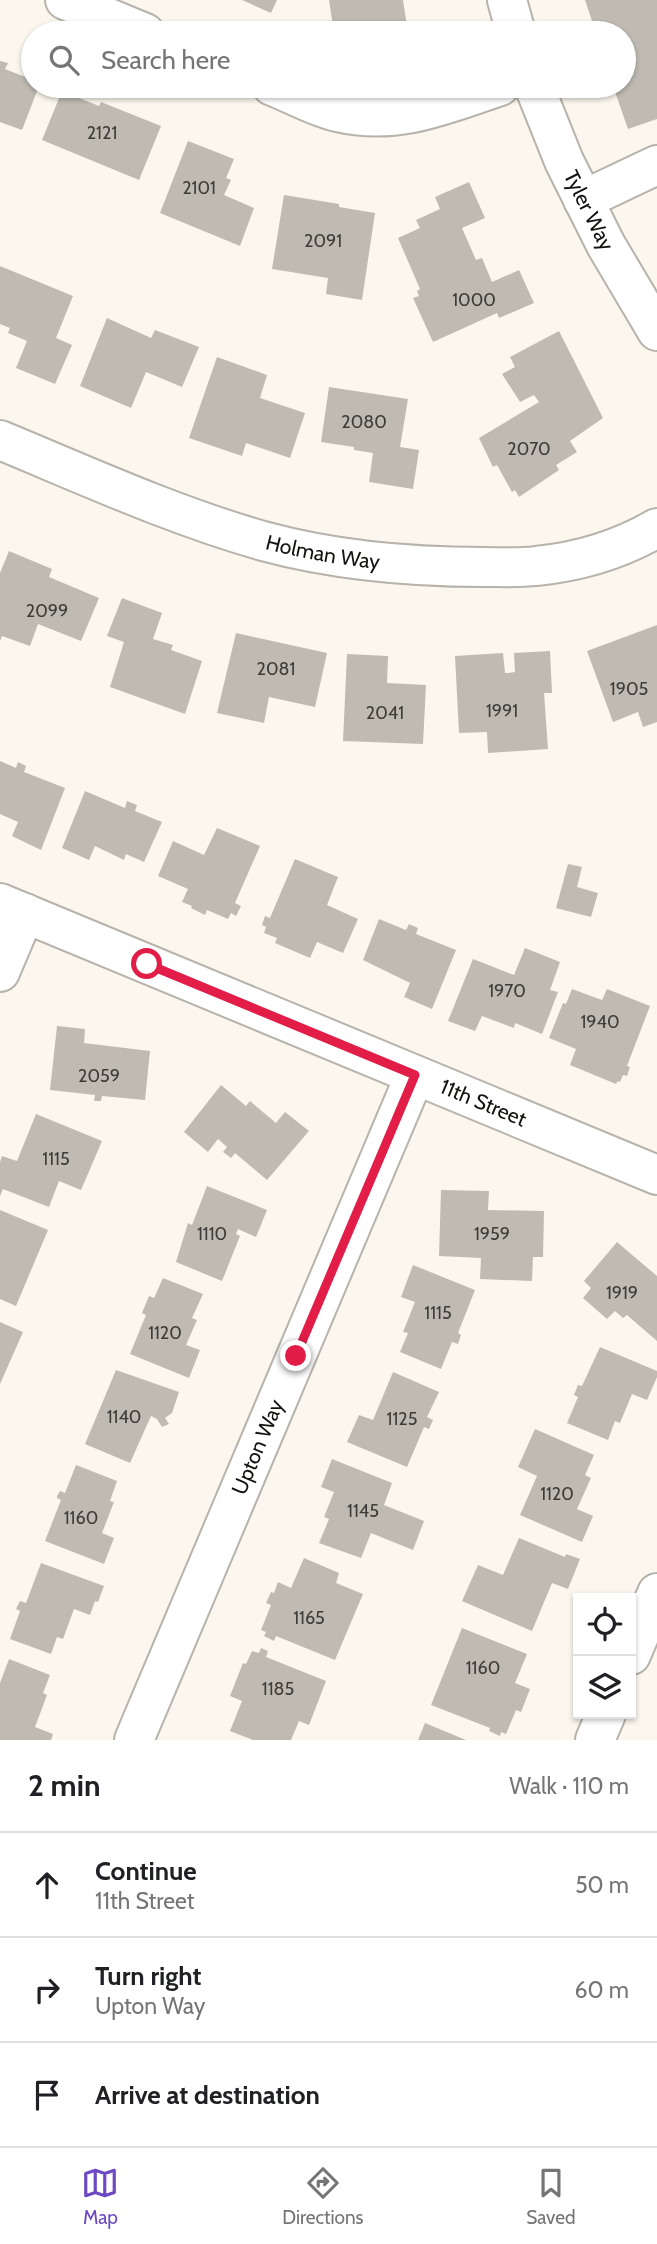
<!DOCTYPE html>
<meta charset="utf-8">
<style>
:root{--surface:#fff;--page:#f2f2f2;--text:#202124;--muted:#757577;--line:#e0e0e0;--accent:#6c49c2}
body{margin:0;font-family:Cabin,sans-serif;background:var(--page);color:var(--text)}
.controls{position:absolute;right:21px;bottom:21px;display:grid;overflow:hidden;border-radius:0px;box-shadow:0 2px 5px #0004}
.controls button{width:63px;height:63px;display:grid;place-items:center;padding:0;border:0;border-bottom:2px solid var(--line);background:var(--surface);color:var(--text);font:35px sans-serif}
.stop{position:absolute;width:21px;height:21px;margin:-16px;border:5px solid #e11d48;border-radius:50%;background:#fff}
.stop.end{background:#e11d48;border-color:#fff;box-shadow:0 2px 7px #0008}
.list{margin:0;padding:0;list-style:none}
h2{display:flex;justify-content:space-between;align-items:center;height:91px;margin:0;padding:0 28px;font-size:30px}
h2 small{font-size:23px;font-weight:400;color:var(--muted)}
.list li{display:grid;grid-template-columns:46px 1fr auto;gap:21px;align-items:center;box-sizing:border-box;height:105px;padding:0 28px;border-top:2px solid var(--line)}
.list b{display:block;font-size:26px;white-space:nowrap}
.list p{margin:0;font-size:23px;white-space:nowrap;color:var(--muted)}
.list em{font-size:23px;font-style:normal;color:var(--muted)}
.icon{flex:none;width:38px;height:38px;fill:none;stroke:currentColor;stroke-width:2;stroke-linecap:round;stroke-linejoin:round}
.map{position:relative;flex:none;width:657px;height:1740px;overflow:hidden}
.search{position:absolute;background:var(--surface);box-shadow:0 2px 5px #0004;left:21px;right:21px;top:21px;height:77px;display:flex;align-items:center;gap:18px;box-sizing:border-box;padding:0 24px;border-radius:38px;color:var(--muted);font-size:26px}
.sheet{height:406px;background:var(--surface)}
nav{display:flex;justify-content:space-around;align-items:center;box-sizing:border-box;height:98px;border-top:2px solid var(--line);background:var(--surface);font-size:19px;color:var(--muted)}
nav a{display:grid;justify-items:center;gap:4px}
nav .on{color:var(--accent)}
.map>svg:first-child{display:block}
</style>
<div class="map">
<svg width="657" height="1740" viewBox="0 0 657 1740">
<rect width="100%" height="100%" fill="#fcf7ee"/>
<path fill="#bfbbb2" d="M242,0H277L271,13Z
M329,0H403L408,33H334Z
M585,0H657V119L628,129L613,86H624V33H596Z
M0,61L8,63L5,69L33,80V86H39L22,130L0,122Z
M62,91L99,106L101,102L161,126L139,180L42,140Z
M188,141L234,159L226,178L231,180L224,195L254,208L240,246L160,213Z
M469,182L485,218L462,228L476,260L482,258L492,282L519,270L534,303L499,318L497,313L433,342L413,298L419,296L417,291L420,289L398,238L420,228L416,220L440,209L435,197Z
M284,195L339,204V207L375,213L362,300L326,294L328,278L272,269Z
M0,266L73,296L56,338L72,345L55,384L16,368L27,341L8,333L10,328L0,324Z
M107,318L151,338L155,330L199,347L182,387L146,372L131,408L80,386Z
M559,331L603,418L570,441L577,452L556,465L559,470L519,497L515,490L512,492L497,465L493,467L479,438L539,402L534,395L520,402L502,374L515,367L510,357Z
M217,357L267,375L260,398L305,413L290,458L246,443L242,456L189,438Z
M329,387L408,399L400,447L419,450L413,489L369,482L373,453L354,450V447L321,442Z
M9,551L52,569L49,577L99,598L81,641L38,624L30,646L2,636L0,641V573Z
M122,598L162,613L153,639L173,645L171,650L202,661L185,714L110,687L124,642L107,636Z
M657,625V722L643,727L638,712L613,722L587,651Z
M236,633L327,653L315,707L269,697L264,723L217,713Z
M550,651L552,693H544L548,749L488,753L487,732L459,733L455,656L503,653L505,673H507L515,672L514,653Z
M347,654L388,656L387,683L426,685L423,744L343,741Z
M0,761L16,768L18,762L26,766L24,772L65,788L41,850L12,836L18,822L0,814Z
M85,791L125,808L127,801L137,805L135,811L162,822L144,862L126,854L124,860L95,846L89,860L62,848Z
M217,828L260,846L235,903L241,906L236,916L231,913L228,919L207,910L205,915L191,908L192,906L182,902L188,889L158,876L173,841L204,855Z
M295,859L338,877L327,905L358,919L343,953L317,942L310,958L275,943L277,938L264,933L266,927L262,925L265,916L270,918Z
M568,864L582,867L577,887L598,893L591,917L556,908Z
M379,919L406,930L409,924L418,928L416,934L456,950L432,1009L404,997L410,983L363,960Z
M525,948L560,962L550,990L558,992L542,1034L515,1023L514,1028L482,1016L475,1031L448,1021L473,959L514,975Z
M572,989L602,1000L607,989L650,1006L627,1066L630,1067L627,1076L623,1075L620,1082L618,1081L616,1084L570,1065L576,1049L549,1038L563,1003L566,1004Z
M57,1026L85,1029L84,1043L150,1051L145,1100L102,1096L101,1101H94L95,1095L50,1090Z
M221,1085L246,1106L250,1101L276,1123L285,1112L309,1131L267,1180L235,1153L231,1158L223,1152L227,1147L218,1139L208,1152L184,1132Z
M36,1114L102,1141L81,1190L59,1181L49,1207L3,1189L0,1196V1162L2,1156L17,1161Z
M207,1186L267,1210L256,1237L238,1229L236,1234L240,1236L222,1281L176,1262L188,1223L192,1225Z
M441,1190L489,1191L488,1210L544,1211L543,1257H533L532,1281L480,1279L481,1258L439,1256Z
M0,1210L48,1230L16,1306L0,1299Z
M617,1242L657,1276V1341L627,1315L623,1318L615,1311L607,1319L583,1298L591,1288L584,1281Z
M413,1265L475,1290L458,1333L461,1335L458,1344L452,1342L441,1369L400,1352L408,1333L403,1332L415,1302L401,1297Z
M163,1278L203,1294L192,1318L197,1320L186,1345L200,1350L189,1378L130,1354L146,1315L142,1313L149,1296L154,1298Z
M0,1322L23,1332L0,1384Z
M600,1347L657,1371V1377L647,1400L632,1394L620,1423L615,1421L608,1440L567,1423L578,1397L574,1395L578,1385L582,1386Z
M116,1370L179,1392L172,1413L165,1418L169,1424L162,1427L157,1419L151,1416L130,1463L85,1444Z
M393,1372L439,1392L427,1417L433,1420L429,1429L424,1427L407,1467L347,1442L359,1415L373,1420Z
M535,1429L594,1455L585,1475L591,1478L577,1509L593,1516L582,1542L520,1515L537,1476L518,1467Z
M332,1459L392,1483L384,1505L424,1521L413,1550L371,1533L361,1558L319,1543L329,1519L324,1517L334,1492L321,1487Z
M76,1465L117,1481L110,1501L114,1502L102,1533L114,1538L104,1564L45,1541L61,1500L57,1498V1496L60,1491L65,1493Z
M519,1538L565,1557L566,1554L580,1559L568,1589L552,1583L532,1631L462,1601L478,1565L503,1575Z
M304,1558L339,1573L336,1583L363,1594L335,1660L276,1636L274,1641L264,1636L266,1632L261,1630L271,1605L266,1603L271,1592L274,1593L278,1582L291,1588Z
M41,1563L104,1586L98,1602L95,1601L90,1615L74,1609L63,1639L57,1637L51,1654L10,1639L20,1611L16,1609L20,1601L26,1603Z
M462,1628L527,1654L515,1683L530,1689L521,1712L516,1710L506,1734L501,1732L500,1736L489,1731L490,1728L431,1705Z
M261,1648L268,1651L266,1657L326,1681L309,1725L299,1721L291,1740H253L230,1731L242,1701L230,1696L243,1663L246,1664L252,1651L259,1653Z
M9,1659L50,1675L43,1693L47,1695L35,1727L53,1734L51,1740H0V1683Z
M425,1723L466,1740H418Z"/>
<g fill="none" stroke-linecap="round" stroke-linejoin="round">
<defs>
<g id="minor">
<path d="M65,0L145,33"/>
<path d="M507,0L516,33"/>
<path d="M272,86C293,94 315,107 337,112C397,126 444,105 500,86"/>
<path id="s1" d="M534,86L564,161L606,245L657,331"/>
<path d="M583,200L657,165"/>
<path id="s2" d="M0,440C87,476 172,515 263,541C333,560 410,567 483,567C501,567 519,568 536,566C578,562 621,549 657,528"/>
<path id="s3" d="M0,903L657,1175"/>
<path d="M0,972L25,913"/>
<path d="M631,1655L657,1593"/>
<path id="s4" d="M134,1740L415,1075"/>
<path d="M595,1740L606,1714"/>
</g>
</defs>
<use href="#minor" stroke="#b7b3ab" stroke-width="42"/>
<use href="#minor" stroke="#fff" stroke-width="38"/>
</g>
<g fill="none" stroke-linecap="round" stroke-linejoin="round">
<path stroke="#e11d48" stroke-width="9" d="M147,964L415,1075L296,1356"/>
</g>
<g text-anchor="middle" stroke-width="5" stroke-linejoin="round" paint-order="stroke">
<g font-size="18" fill="#3e3c38">
<text x="102" y="139">2121</text>
<text x="199" y="194">2101</text>
<text x="323" y="247">2091</text>
<text x="474" y="306">1000</text>
<text x="364" y="428">2080</text>
<text x="529" y="455">2070</text>
<text x="47" y="617">2099</text>
<text x="276" y="675">2081</text>
<text x="629" y="695">1905</text>
<text x="502" y="717">1991</text>
<text x="385" y="719">2041</text>
<text x="507" y="997">1970</text>
<text x="600" y="1028">1940</text>
<text x="99" y="1082">2059</text>
<text x="56" y="1165">1115</text>
<text x="212" y="1240">1110</text>
<text x="492" y="1240">1959</text>
<text x="622" y="1299">1919</text>
<text x="438" y="1319">1115</text>
<text x="165" y="1339">1120</text>
<text x="124" y="1423">1140</text>
<text x="402" y="1425">1125</text>
<text x="557" y="1500">1120</text>
<text x="363" y="1517">1145</text>
<text x="81" y="1524">1160</text>
<text x="309" y="1624">1165</text>
<text x="483" y="1674">1160</text>
<text x="278" y="1695">1185</text>
</g>
<g font-size="21" fill="#13120f" stroke="#fff">
<text dy="7" stroke="none"><textPath href="#s1" startOffset="136">Tyler Way</textPath></text>
<text dy="7" stroke="none"><textPath href="#s2" startOffset="343">Holman Way</textPath></text>
<text dy="7" stroke="none"><textPath href="#s3" startOffset="523">11th Street</textPath></text>
<text dy="7" stroke="none"><textPath href="#s4" startOffset="318">Upton Way</textPath></text>
</g>
</g>
</svg>
<div class="controls">
<button><svg class="icon" aria-label="locate" viewBox="0 0 24 24"><circle cx="12" cy="12" r="6"/><path d="M12 2v4M12 18v4M2 12h4M18 12h4"/></svg></button>
<button><svg class="icon" aria-label="layers" viewBox="0 0 24 24"><path d="M12 4l9 5-9 5-9-5zM3 14l9 5 9-5"/></svg></button>
</div>
<div class="stop" style="left:147px;top:964px"></div>
<div class="stop end" style="left:296px;top:1356px"></div>
<div class="search"><svg class="icon" aria-label="search" viewBox="0 0 24 24"><circle cx="10" cy="10" r="6"/><path d="M15 15l6 6"/></svg>Search here</div>
</div>
<section class="sheet">
<h2>2 min<small>Walk · 110 m</small></h2>
<ul class="list">
<li><svg class="icon" aria-label="ahead" viewBox="0 0 24 24"><path d="M12 20V5M6 11l6-6 6 6"/></svg><div><b>Continue</b><p>11th Street</p></div><em>50 m</em></li>
<li><svg class="icon" aria-label="right" viewBox="0 0 24 24"><path d="M7 20v-9h11M14 6l5 5-5 5"/></svg><div><b>Turn right</b><p>Upton Way</p></div><em>60 m</em></li>
<li><svg class="icon" aria-label="arrive" viewBox="0 0 24 24"><path d="M6 21V4h12l-3 4 3 4H6"/></svg><div><b>Arrive at destination</b></div></li>
</ul>
</section>
<nav>
<a class="on"><svg class="icon" aria-label="map" viewBox="0 0 24 24"><path d="M3 6l6-2 6 2 6-2v14l-6 2-6-2-6 2zM9 4v14M15 6v14"/></svg>Map</a>
<a><svg class="icon" aria-label="directions" viewBox="0 0 24 24"><path d="M12 3l9 9-9 9-9-9zM9 14v-3h6M13 9l2 2-2 2"/></svg>Directions</a>
<a><svg class="icon" aria-label="saved" viewBox="0 0 24 24"><path d="M7 4h10v16l-5-4-5 4z"/></svg>Saved</a>
</nav>
